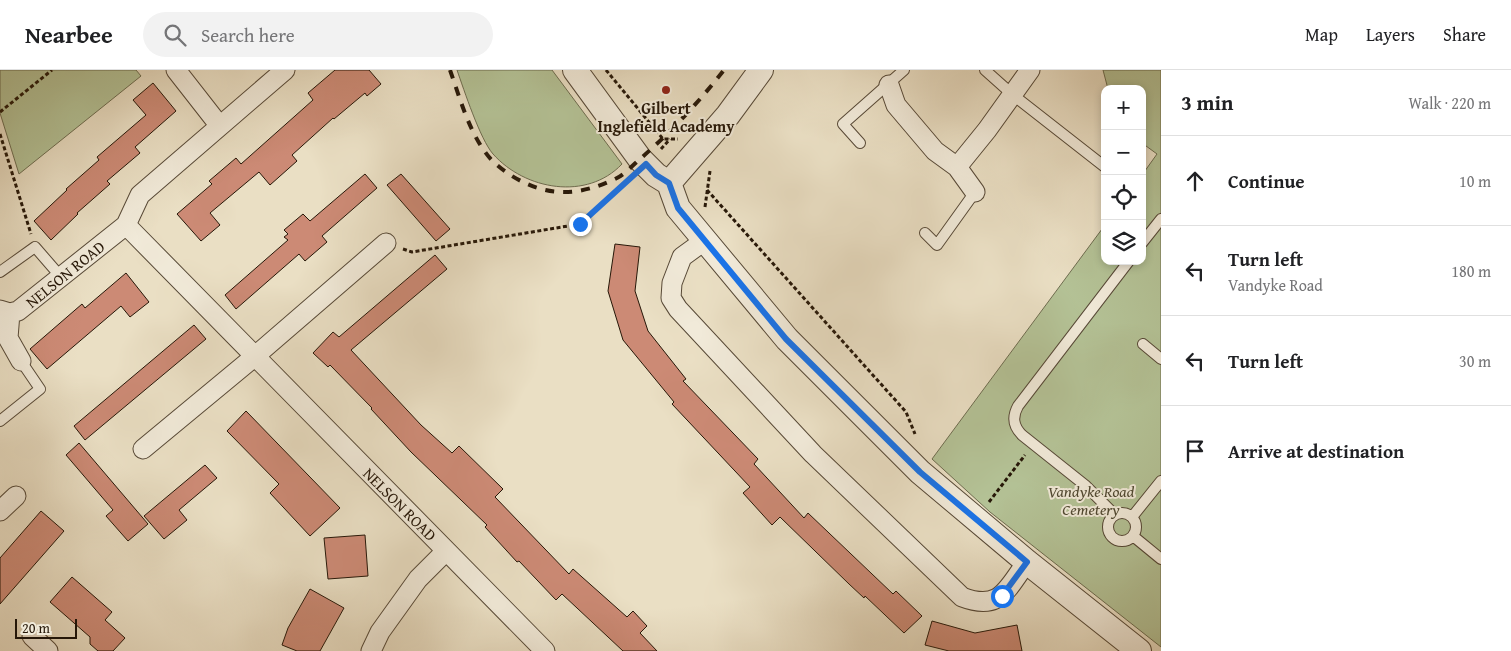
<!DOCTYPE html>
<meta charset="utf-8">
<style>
:root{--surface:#fff;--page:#f2f2f2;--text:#202124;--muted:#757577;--line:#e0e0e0}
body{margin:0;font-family:"Gentium Book Plus",serif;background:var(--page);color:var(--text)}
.controls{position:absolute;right:15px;top:15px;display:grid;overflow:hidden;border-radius:10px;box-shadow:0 2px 8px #0003}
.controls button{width:45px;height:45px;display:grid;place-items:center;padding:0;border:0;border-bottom:1px solid var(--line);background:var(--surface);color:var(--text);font:25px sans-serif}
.scale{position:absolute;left:15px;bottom:12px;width:62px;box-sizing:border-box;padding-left:5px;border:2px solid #261708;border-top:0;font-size:14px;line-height:18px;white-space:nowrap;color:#261708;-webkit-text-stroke:4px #f1ead9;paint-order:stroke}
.stop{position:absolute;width:15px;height:15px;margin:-11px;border:4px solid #1a73e8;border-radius:50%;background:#fff}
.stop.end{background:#1a73e8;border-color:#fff;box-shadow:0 1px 5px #0008}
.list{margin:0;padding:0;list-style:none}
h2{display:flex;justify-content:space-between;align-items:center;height:65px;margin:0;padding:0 20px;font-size:21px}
h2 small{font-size:16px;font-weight:400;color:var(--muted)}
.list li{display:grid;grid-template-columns:32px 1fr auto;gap:15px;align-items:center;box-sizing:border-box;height:90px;padding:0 20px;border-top:1px solid var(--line)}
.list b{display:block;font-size:19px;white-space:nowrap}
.list p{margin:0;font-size:16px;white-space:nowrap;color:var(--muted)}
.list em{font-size:16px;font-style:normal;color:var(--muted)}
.icon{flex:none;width:28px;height:28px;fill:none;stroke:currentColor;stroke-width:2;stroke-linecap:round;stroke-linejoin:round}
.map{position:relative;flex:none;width:1161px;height:581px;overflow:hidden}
header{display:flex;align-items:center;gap:30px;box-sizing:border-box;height:70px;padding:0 25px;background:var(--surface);border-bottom:1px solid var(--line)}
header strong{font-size:24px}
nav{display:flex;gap:28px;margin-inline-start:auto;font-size:18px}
.search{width:350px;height:45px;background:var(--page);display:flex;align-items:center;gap:12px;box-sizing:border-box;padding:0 18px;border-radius:28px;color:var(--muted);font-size:19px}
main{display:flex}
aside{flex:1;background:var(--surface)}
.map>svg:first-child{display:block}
</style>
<header>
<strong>Nearbee</strong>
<div class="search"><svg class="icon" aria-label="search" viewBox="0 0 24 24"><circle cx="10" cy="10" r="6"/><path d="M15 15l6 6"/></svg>Search here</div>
<nav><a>Map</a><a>Layers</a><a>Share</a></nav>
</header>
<main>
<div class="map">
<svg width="1161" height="581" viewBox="0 0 1161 581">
<rect width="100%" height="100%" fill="#eadfc4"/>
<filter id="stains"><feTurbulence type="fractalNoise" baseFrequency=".004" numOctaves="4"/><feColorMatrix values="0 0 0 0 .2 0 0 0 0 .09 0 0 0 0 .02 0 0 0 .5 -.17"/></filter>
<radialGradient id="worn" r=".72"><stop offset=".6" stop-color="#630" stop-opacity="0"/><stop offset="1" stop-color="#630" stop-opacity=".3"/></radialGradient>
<path fill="#b4c296" stroke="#6d6c4f" d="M0,0H136L141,6L19,104L0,43Z
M457,0H552L622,94C587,131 525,120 493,84C480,69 464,20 457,0Z
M1103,0H1161V577L990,442L932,389L1105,155V191H1142V105L1157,84L1142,73V19H1108Z"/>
<path fill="#cc8a75" stroke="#261708" d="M335,0H369L381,14L367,26L365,23L334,49L333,48L292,85L297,91L270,115L259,102L210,143L220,155L201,171L177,144L212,114L209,111L236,88L241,94L313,30L308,23Z
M153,13L176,41L135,77L140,83L107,111L110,114L77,143L78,144L51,170L34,151L67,120L66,119L99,90L97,87L146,45L133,30Z
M365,104L377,118L322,166L327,172L305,191L299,184L236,239L225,225L288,170L284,167L288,164L284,160L303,144L310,151Z
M401,104L450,159L436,171L387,115Z
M615,174L640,177L635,221L648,261L686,309L683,311L758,389L754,394L804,448L808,443L893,524L896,521L922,546L904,563L865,526L864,528L849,514L780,447L772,455L743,423L750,417L672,334L674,332L623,270L608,221Z
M435,185L447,199L351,280L421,355L452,383L459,376L503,419L495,427L569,504L573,499L627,547L633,541L647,556L640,563L657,581H623L562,524L556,530L519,491L517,492L485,457L487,455L411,382L371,339L372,338L330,295L328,297L313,283L333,262L339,267Z
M126,203L149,232L130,247L121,236L47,299L30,279L82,234L85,238Z
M194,255L206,269L85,370L74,356Z
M246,341L340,438L310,466L270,423L279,414L227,361Z
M79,373L148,454L128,471L106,446L113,440L66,385Z
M205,395L217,408L179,440L187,450L164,469L144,446Z
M41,441L64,461L0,534V488Z
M365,465L368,506L328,509L324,468Z
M72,507L112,542L105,550L125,568L113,581H98L90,574V567L50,532Z
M310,519L344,538L320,581H297L282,575L288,558Z
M932,551L975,563L1017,555L1022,581H949L925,575Z"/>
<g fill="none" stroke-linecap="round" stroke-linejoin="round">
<defs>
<path id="service" d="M985,0L1013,25L1105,97
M860,73L843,54L904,0
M925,163L937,175L975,122
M1142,173L1161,149
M0,202L35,177L61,207
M1143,274L1161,289
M0,351L40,319L21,291
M1108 457a14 14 0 1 1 28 0a14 14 0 1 1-28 0Z
M1115,445L1086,416L1022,365C1013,356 1012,347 1018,336L1129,191
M1132,447L1161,411
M1133,466L1161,489"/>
<path id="minor" d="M176,0L219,55
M889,15L896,35L935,81L957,97L975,122
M957,97L987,60L1030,0
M126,155L545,581
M704,171L682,187L672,213L671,228L678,239L813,384L962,527C1001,542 1007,518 1027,492
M0,240L10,243L18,241L126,155L140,125L285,0
M10,243L8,268L21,291
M143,379L254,287L386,173
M0,441L16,426
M32,566L48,581
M371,581L380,562L418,509L446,481"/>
<path id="tertiary" d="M575,0L640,89L656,105L669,113L678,138L787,269L920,402L1027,492L1139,581
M669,113L728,45L761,0"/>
</defs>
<use href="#service" stroke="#574937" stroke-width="12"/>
<use href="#minor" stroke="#574937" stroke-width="21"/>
<use href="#tertiary" stroke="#574937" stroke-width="26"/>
<path stroke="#261708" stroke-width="3" stroke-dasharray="4 2.5" stroke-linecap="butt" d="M606,0L663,69H678
M0,42L52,0
M0,64L31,164
M661,79L670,69
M707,120L906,342L915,364
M705,137L710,101
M403,179L412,182L580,154L630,109
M989,432L1025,385"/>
<use href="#service" stroke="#f1ead9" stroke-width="10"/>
<use href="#minor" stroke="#f1ead9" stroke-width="19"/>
<use href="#tertiary" stroke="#f1ead9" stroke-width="24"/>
<path stroke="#261708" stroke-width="4" stroke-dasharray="9 9" stroke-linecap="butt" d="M450,0C460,28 469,63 489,87C495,94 504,101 512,106C548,128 580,126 617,108C625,104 633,95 640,89C671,62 699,32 724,0"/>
</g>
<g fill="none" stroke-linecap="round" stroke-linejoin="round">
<path stroke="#1a73e8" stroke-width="6" d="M580,154L646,94L656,105L669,113L678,138L786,269L920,402L1027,492L1002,526"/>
</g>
<circle fill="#8f2418" stroke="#f1ead9" stroke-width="2" cx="666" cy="20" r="5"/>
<g text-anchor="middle" stroke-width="4" stroke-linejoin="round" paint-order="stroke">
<g font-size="16" font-weight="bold" fill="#261708" stroke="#f1ead9">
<text x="666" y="44">Gilbert<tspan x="666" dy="18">Inglefield Academy</tspan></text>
</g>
<g font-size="16" fill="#261708" stroke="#f1ead9">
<text transform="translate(65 204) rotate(-39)" y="6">NELSON ROAD</text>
<text transform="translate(400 434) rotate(45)" y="6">NELSON ROAD</text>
</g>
<g font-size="16" font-style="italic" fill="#514a33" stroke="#f1ead9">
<text x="1091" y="427">Vandyke Road<tspan x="1091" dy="18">Cemetery</tspan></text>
</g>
</g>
<rect width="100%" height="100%" filter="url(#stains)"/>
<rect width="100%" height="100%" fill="url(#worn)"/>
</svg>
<div class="controls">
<button>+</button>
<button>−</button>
<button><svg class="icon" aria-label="locate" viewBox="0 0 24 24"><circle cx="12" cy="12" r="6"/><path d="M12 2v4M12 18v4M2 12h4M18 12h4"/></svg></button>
<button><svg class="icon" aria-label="layers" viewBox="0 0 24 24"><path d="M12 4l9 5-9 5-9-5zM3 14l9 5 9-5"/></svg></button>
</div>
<div class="scale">20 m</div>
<div class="stop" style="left:1002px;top:526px"></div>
<div class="stop end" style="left:580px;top:154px"></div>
</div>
<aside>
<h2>3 min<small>Walk · 220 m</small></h2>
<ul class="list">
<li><svg class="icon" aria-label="ahead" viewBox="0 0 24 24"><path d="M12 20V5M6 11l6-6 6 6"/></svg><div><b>Continue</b></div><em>10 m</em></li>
<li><svg class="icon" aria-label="left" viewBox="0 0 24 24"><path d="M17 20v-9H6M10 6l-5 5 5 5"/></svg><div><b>Turn left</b><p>Vandyke Road</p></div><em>180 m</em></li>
<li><svg class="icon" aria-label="left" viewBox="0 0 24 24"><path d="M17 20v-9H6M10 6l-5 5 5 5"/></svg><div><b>Turn left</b></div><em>30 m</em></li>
<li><svg class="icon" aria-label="arrive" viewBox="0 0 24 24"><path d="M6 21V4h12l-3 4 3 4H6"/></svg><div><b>Arrive at destination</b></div></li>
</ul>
</aside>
</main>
